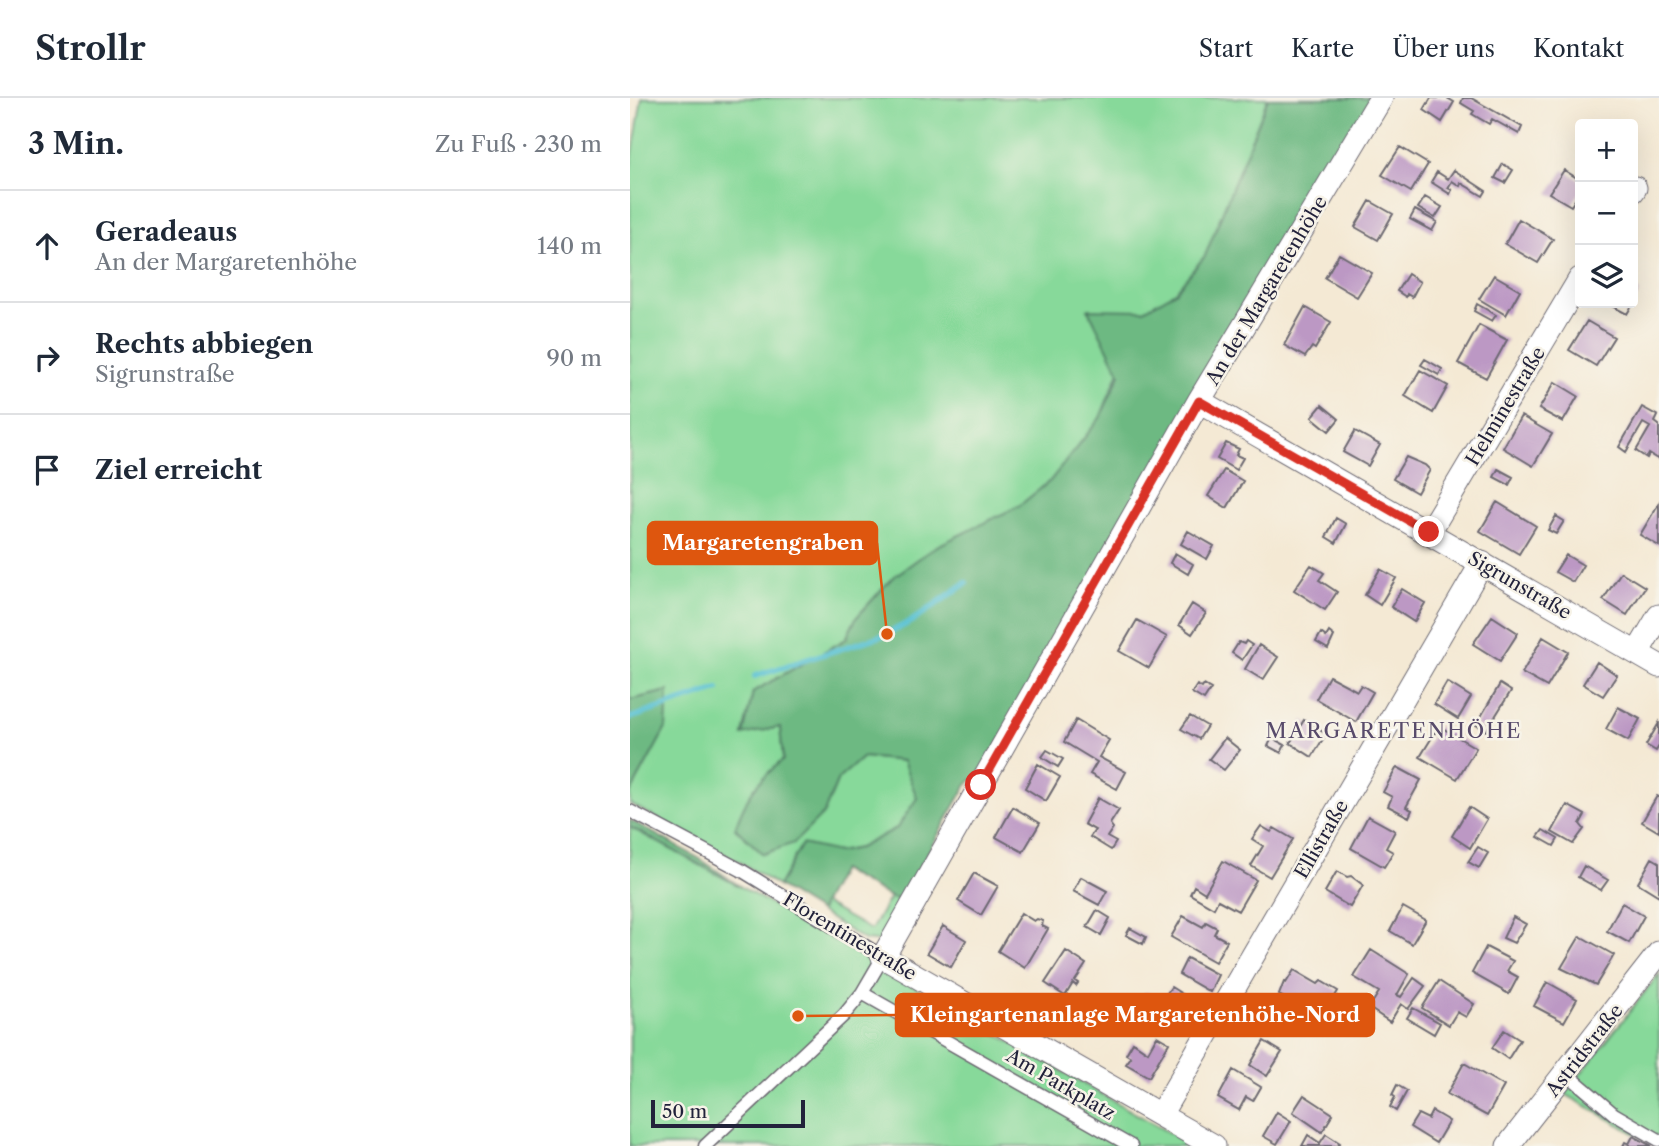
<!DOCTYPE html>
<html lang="de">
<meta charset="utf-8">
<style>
:root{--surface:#fff;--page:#f2f2f3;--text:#1f2937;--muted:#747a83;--line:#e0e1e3}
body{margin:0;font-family:"Libre Caslon Text",serif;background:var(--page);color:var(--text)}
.controls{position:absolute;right:21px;top:21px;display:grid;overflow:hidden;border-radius:7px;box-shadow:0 7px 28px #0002}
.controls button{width:63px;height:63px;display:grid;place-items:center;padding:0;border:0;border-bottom:2px solid var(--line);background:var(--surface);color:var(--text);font:35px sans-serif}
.scale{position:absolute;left:21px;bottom:18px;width:154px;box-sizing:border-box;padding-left:7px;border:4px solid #22223b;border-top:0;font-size:19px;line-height:24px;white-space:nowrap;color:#22223b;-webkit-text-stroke:5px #f7f3e8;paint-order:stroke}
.stop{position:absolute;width:21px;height:21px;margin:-16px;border:5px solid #d93025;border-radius:50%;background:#fff}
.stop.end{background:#d93025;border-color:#fff;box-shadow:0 2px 7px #0008}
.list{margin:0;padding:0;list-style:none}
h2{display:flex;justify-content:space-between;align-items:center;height:91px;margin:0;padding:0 28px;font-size:30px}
h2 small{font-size:23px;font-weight:400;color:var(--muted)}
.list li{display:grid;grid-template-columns:46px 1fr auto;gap:21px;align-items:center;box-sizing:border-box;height:112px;padding:0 28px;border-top:2px solid var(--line)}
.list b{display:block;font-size:26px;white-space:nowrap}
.list p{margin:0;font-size:23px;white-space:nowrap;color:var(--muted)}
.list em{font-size:23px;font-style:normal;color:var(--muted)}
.icon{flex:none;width:38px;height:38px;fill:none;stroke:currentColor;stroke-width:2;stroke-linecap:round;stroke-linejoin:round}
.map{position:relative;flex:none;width:1029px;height:1048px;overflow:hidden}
header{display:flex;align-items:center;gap:42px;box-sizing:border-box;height:98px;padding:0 35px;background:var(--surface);border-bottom:2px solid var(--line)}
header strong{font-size:33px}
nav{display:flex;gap:38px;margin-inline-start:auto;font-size:24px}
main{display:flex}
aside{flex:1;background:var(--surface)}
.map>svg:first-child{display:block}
</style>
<header>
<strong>Strollr</strong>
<nav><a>Start</a><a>Karte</a><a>Über uns</a><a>Kontakt</a></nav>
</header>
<main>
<aside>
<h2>3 Min.<small>Zu Fuß · 230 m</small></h2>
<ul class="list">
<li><svg class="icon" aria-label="ahead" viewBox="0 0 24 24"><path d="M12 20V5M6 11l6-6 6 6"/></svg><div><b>Geradeaus</b><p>An der Margaretenhöhe</p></div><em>140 m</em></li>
<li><svg class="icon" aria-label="right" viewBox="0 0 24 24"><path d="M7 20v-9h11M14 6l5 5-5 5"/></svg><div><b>Rechts abbiegen</b><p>Sigrunstraße</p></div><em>90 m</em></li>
<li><svg class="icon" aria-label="arrive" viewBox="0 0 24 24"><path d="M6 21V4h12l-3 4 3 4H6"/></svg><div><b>Ziel erreicht</b></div></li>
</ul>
</aside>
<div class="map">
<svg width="1029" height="1048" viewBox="0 0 1029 1048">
<rect width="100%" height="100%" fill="#f7f3e8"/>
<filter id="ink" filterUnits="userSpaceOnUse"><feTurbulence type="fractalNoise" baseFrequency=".0143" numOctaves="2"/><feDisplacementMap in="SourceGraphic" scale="14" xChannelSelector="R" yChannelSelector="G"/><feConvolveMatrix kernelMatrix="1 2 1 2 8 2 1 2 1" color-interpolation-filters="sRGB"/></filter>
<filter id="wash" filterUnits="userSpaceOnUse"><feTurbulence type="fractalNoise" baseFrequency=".00686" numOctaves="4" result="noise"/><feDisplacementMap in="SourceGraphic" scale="28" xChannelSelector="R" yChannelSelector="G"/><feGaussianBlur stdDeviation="1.57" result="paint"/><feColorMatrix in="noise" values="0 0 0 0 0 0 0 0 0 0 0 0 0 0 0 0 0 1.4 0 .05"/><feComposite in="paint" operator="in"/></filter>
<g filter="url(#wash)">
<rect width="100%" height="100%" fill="#f4e9d4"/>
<path fill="#87d99a" stroke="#547e6a" stroke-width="2" d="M12,0H638L575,158L545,194L514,212L470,320L420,383L389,408L305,449L262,480L226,520L216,541L123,594L113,636L150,629L153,662C127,683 116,698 106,730L133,756L194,715L208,681L233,659L273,663L288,700L267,730L229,750L208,754L172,747L148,788L110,764L0,706V696L36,630L37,593L0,602V72Z
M0,729L111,789L562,1048H0Z
M273,798L274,806L252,844L234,842L190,814L193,805L241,832L260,799L267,801Z
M1029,876V1048H1027L935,996Z"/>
<path fill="#6db982" stroke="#486e5e" stroke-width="2" d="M638,0H743L356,668L336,688L273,798L267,801L260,799L211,772L193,805L190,814L148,788L172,746L208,754L229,750L267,730L287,700L273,663L233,659L208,681L194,715L164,745L133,756L105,730C116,698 127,683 153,662L150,629L113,637L123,594L216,541L226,520L262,480L305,449L389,408L420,383L470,320L490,276L458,211L514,212L545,194L575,158Z
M38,593L36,630L0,696V602Z
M0,722L70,761L111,789L0,729Z"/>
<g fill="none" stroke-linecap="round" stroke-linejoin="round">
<path stroke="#57c1d3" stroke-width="6" d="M125,578L257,536L282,523L336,485
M0,620L88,591"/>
</g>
<g id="blocks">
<path fill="#bc98c4" d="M801,0H817L824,4L812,24L794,12Z
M833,0H841L892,29L889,36L862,21L859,26L842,16L844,13L831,5Z
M770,49L798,66L781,94L752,77Z
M873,66L883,72L875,85L865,80Z
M824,72L856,93L853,98L831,85L830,88L822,83L818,90L822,92L820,96L801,84L807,74L818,81Z
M934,72L950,82V94L941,108L919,95Z
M795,99L812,109L805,120L788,110Z
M740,103L763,116L748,142L725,129Z
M785,112L807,124L802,133L780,121Z
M889,121L923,141L908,165L875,146Z
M709,156L742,175L727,199L695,180Z
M778,176L790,184L782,199L777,196L776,199L767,193Z
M864,177L890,192L876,217L849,201Z
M1003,190L1010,194L997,216L976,205H1003Z
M847,206L866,217L862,223L844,213Z
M675,209L701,224L685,251L682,249L675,259L654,247Z
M957,223L984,239L966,268L939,252Z
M849,227L877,242L856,280L828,265Z
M795,261L812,271L809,277L791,267Z
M790,272L818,288L803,315L775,298Z
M925,284L948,298L933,324L909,311Z
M692,307L709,321L699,333L682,319Z
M1012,309L1028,318L1025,324L1029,327V362L1019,356L1017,360L1006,353L1020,329L1013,325L996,354L989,349Z
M891,318L922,336L903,368L873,350Z
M725,333L750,347L738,368L713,354Z
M596,345L609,351L606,357L613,360L606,372L587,361Z
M776,359L795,367L800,372L787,395L763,381Z
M868,371L883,379L879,387L864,379Z
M594,372L613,383L597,410L578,398Z
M867,404L906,428L889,456L850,433Z
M1029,405V448L1010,437Z
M926,418L934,423L926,436L918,432Z
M706,420L716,426L706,445L696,439Z
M558,433L584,448L577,461L551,446Z
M545,455L563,466L558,476L540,465Z
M936,457L953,467L943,484L925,474Z
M681,467L694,475L689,482L707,494L695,512L664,492Z
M750,471L766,480L750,507L735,497Z
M991,474L1015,489L997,517L973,502Z
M772,491L795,505L784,524L761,509Z
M562,506L576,515L562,536L549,527Z
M862,518L888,535L870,563L843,546Z
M507,522L537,539L519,570L489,553Z
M699,534L704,538L698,551L686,544L691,535L696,539Z
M913,539L938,554L917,589L892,575Z
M616,543L622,547L612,562L602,555L609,544L614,546Z
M629,547L648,559L633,582L615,571Z
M967,564L987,577L973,598L953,586Z
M699,578L727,593L731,587L743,594L726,624L686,601Z
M817,584L841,599L828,621L804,606Z
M870,586L881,593L856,633L846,627Z
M567,587L572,590L574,587L581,591L574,602L562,595Z
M988,609L1010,621L998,643L976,631Z
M560,618L577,628L569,641L551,631Z
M446,622L479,642L469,659L496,674L487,691L460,676L467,664L434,644Z
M674,622L696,636L682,659L660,645Z
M1029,625V648L1026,653L1016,647Z
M809,628L846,650L827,681L790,659Z
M595,640L610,652L594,672L579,661Z
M642,640L655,647L651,655L638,648Z
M417,652L433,661L428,669L412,659Z
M408,666L430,679L416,703L395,690Z
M767,669L791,682L776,709L782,712L779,719L758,708L762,699L753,694Z
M1027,698L1029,699V734L1012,724Z
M468,700L489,712L480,726L483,730L477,739L486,744L481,752L460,739L465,732L454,726Z
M937,707L955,717L950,726L954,731L943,746L922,734Z
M383,709L410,725L393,754L366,739Z
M839,709L857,721L840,750L822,738Z
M738,718L765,733L756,750L763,754L754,769L721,750Z
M631,728L641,734L644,730L663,741L640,779L621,768L633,748L622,741Z
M913,732L928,741L924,748L908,739Z
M848,749L858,755L849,770L838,764Z
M1022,760L1029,764V798L1008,785Z
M593,763L626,782L608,813L588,802L584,810L560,796L564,788L575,795Z
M954,768L978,782L971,792L948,779Z
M707,773L717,779L721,778L733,787L720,809L695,794Z
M344,775L368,788L351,817L328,803Z
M451,779L477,793L469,807L443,793Z
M992,805L1014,818L999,845L977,833Z
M773,809L796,822L782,846L760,833Z
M467,812L480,820L471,837L457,829Z
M391,815L404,823L407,821L413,823L412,828L418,831L395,870L368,853Z
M553,818L573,829L576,824L587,830L584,836L597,843L585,864L541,839Z
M883,819L896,826L884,845L873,840Z
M313,828L336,842L321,869L297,855Z
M500,830L516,839L513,846L496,837Z
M950,838L984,857L966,887L931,870Z
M856,849L883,863L877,873L888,879L879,896L842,875Z
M741,852L779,876L767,897L771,899L784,880L795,888L778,911L771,906L760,924L739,910L749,894L724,879Z
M436,853L456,866L445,883L448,885L446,888L443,885L435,898L415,885Z
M557,860L588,877L580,894L549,876Z
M664,872L688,886L691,883L708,893L690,924L663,910L665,906L649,897L654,884L656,885Z
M809,883L844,906L836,919L827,914L819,927L792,910Z
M917,884L947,901L934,924L904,908Z
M541,889L570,907L560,922L533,905L525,920L507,910L516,894L532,903Z
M783,910L810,925L804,936L777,920Z
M874,932L890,942L878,961L862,950Z
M527,938L539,945L519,979L496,966L501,959L496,956L503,944L518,954Z
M634,943L652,954L637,978L620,967Z
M834,965L874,988L857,1018L817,996Z
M603,972L631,989L623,1003L616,999L609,1012L588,1000Z
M767,987L777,993L766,1013L760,1009L765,999L762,997Z
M674,997L703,1016L692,1034L663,1014Z
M802,1013L819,1023L806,1045L780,1029L788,1016L798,1021Z
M647,1014L661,1023L647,1046L633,1038Z
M696,1036L710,1045L708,1048H672L678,1037L690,1045Z
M1003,1038L1022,1048H993L995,1044L999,1046Z"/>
</g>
</g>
<g filter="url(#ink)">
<use href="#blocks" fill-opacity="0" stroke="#6c6871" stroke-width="2"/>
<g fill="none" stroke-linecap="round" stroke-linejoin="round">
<defs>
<path id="lane" d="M0,713L111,772L253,859L232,895L214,917L75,1048
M232,895L501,1048
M936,975L984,1016L1029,1042"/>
<path id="street" d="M1003,93L1005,90
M569,303L1029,568
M799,434L950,181
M1007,555L1029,518
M530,1017L852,465
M584,1048L253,859L569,303L751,0
M878,1048L1029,855"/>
</defs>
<use href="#lane" stroke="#6c6871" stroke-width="15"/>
<use href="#street" stroke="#6c6871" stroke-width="25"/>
<use href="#lane" stroke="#fff" stroke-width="12"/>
<use href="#street" stroke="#fff" stroke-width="23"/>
</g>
</g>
<g fill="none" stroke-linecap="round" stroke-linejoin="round" filter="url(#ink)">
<path stroke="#d93025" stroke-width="9" d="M351,687L569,303L799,434"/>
</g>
<g text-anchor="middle" stroke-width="5" stroke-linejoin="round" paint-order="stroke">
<g font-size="19" fill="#22223b" stroke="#f7f3e8">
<text transform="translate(636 192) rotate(-59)" y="7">An der Margaretenhöhe</text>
<text transform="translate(875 308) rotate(-59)" y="7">Helminestraße</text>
<text transform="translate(890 487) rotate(30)" y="7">Sigrunstraße</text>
<text transform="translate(691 741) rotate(-60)" y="7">Ellistraße</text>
<text transform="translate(220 838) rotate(31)" y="7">Florentinestraße</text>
<text transform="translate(954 952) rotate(-52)" y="7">Astridstraße</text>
<text transform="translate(431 986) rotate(30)" y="7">Am Parkplatz</text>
</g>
<g font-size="21" letter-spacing="2" fill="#584b6b" stroke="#f7f3e8">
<text x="764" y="640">MARGARETENHÖHE</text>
</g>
</g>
<path fill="none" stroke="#de560e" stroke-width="2.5" d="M257 536L247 445M168 918L266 917"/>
<g fill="#de560e" stroke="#f7f3e8" stroke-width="2.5">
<circle cx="257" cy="536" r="7"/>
<circle cx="168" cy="918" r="7"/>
</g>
<g fill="#de560e" stroke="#de560e" stroke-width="2.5">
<rect x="18" y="424" width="229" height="42" rx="7"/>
<rect x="266" y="896" width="478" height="42" rx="7"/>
</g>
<g font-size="21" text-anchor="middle" font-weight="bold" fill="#fff">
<text x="133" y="452">Margaretengraben</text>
<text x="505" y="924">Kleingartenanlage Margaretenhöhe-Nord</text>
</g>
</svg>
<div class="controls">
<button>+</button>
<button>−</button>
<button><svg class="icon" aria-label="layers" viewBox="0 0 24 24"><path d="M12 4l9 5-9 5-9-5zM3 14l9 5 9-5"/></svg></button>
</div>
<div class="scale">50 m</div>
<div class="stop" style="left:351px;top:687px"></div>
<div class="stop end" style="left:799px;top:434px"></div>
</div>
</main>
